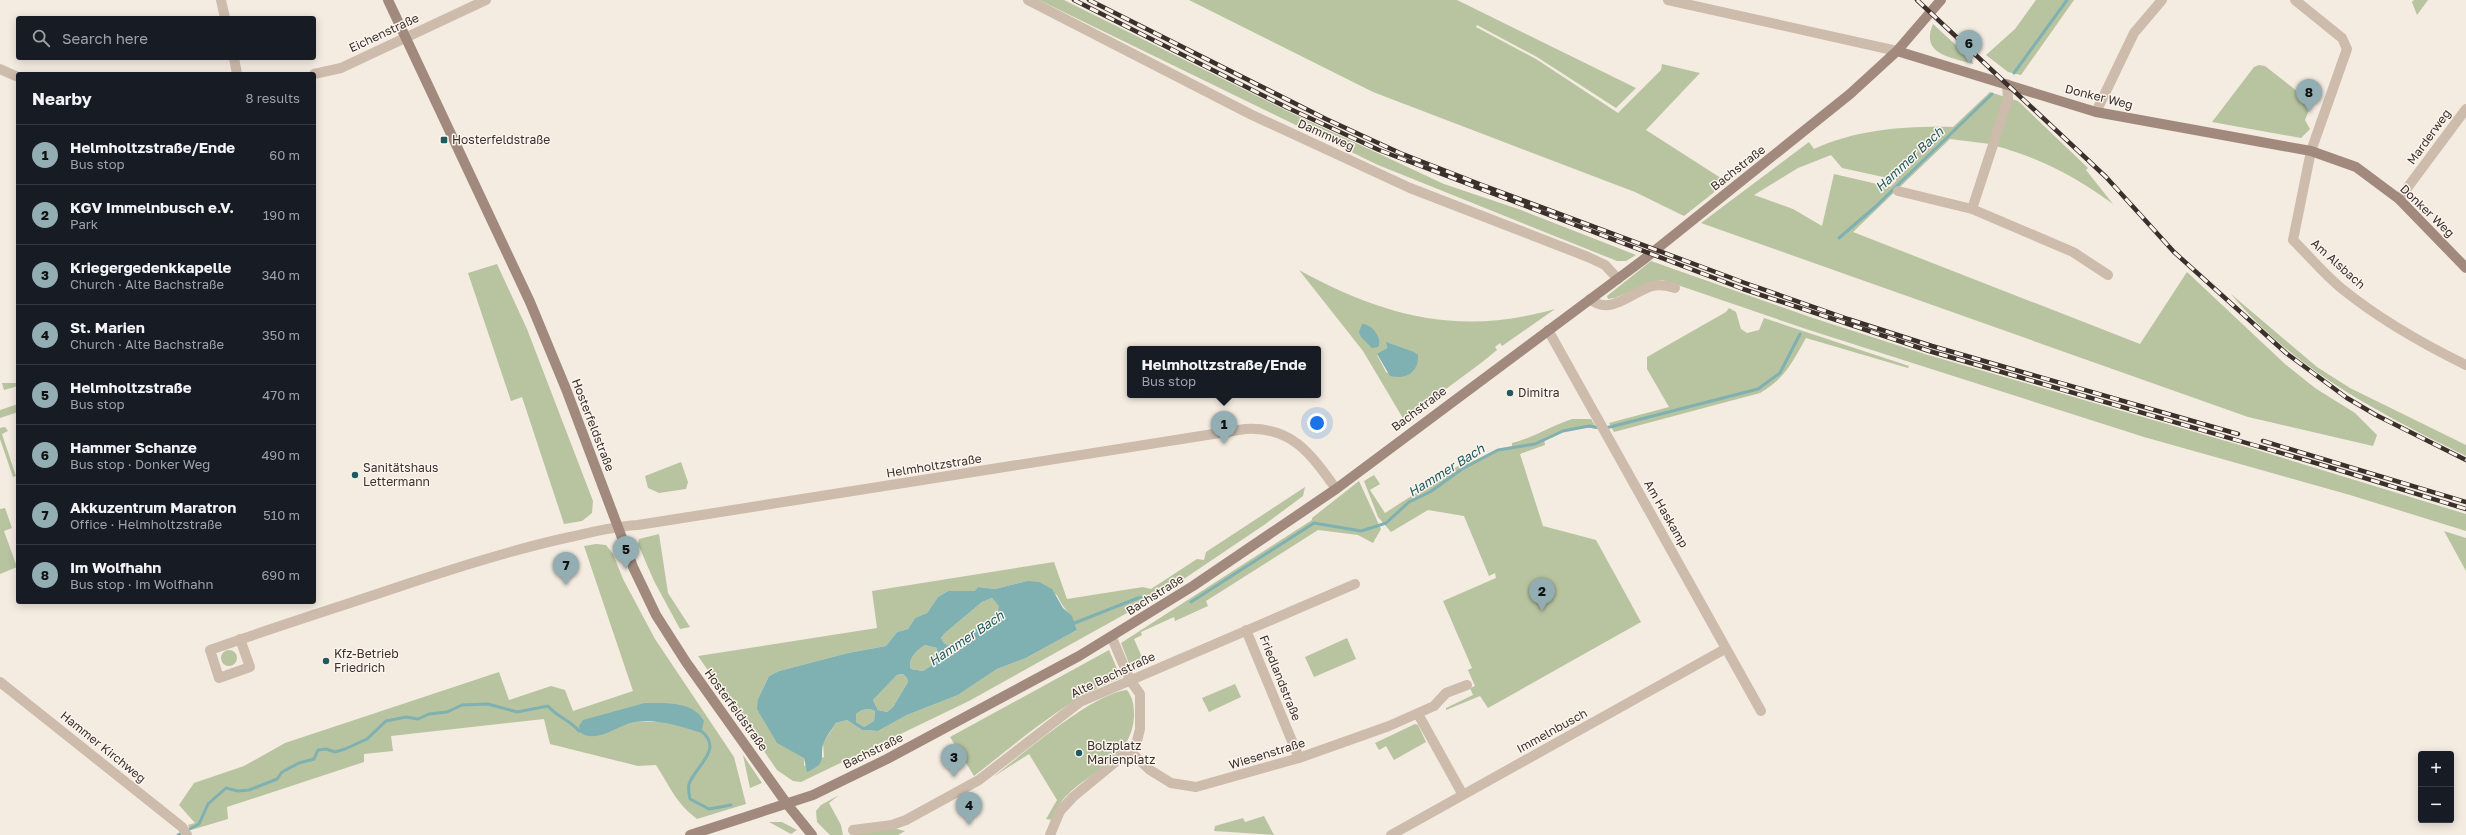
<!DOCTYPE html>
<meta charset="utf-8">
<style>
:root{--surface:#171b24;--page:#242831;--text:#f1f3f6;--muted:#9ea1a6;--line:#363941;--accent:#92aeb2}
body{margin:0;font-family:"Golos Text",sans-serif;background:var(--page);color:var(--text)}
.controls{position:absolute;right:12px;bottom:12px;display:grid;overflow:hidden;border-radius:4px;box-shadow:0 2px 10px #0003}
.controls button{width:36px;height:36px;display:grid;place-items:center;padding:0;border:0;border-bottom:1px solid var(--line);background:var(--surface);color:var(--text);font:20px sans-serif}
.you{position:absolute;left:1317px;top:423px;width:14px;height:14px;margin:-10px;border:3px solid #fff;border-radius:50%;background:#1a73e8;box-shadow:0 0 0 6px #1a73e833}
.badge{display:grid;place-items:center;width:26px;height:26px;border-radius:50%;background:var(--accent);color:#111;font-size:13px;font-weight:700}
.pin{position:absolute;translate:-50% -33px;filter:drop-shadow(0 1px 2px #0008)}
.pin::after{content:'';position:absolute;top:21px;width:14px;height:12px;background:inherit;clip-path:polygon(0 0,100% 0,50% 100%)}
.popup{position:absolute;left:1127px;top:346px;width:194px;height:52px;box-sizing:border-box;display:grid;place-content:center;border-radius:4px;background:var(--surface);filter:drop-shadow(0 1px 3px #0005);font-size:13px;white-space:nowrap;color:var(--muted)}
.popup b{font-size:15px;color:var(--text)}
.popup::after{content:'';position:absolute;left:50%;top:100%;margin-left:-8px;border:8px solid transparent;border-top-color:var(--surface)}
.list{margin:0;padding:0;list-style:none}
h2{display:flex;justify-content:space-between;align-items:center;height:52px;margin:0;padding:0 16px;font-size:17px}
h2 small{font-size:13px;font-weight:400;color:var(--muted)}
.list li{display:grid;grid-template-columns:26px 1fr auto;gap:12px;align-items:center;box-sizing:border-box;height:60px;padding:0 16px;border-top:1px solid var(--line)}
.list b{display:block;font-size:15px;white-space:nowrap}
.list p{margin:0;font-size:13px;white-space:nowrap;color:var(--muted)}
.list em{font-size:13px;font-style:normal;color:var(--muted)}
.icon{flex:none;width:22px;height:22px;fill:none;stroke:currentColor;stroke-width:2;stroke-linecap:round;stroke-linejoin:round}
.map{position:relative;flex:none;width:2466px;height:835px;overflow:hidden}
.search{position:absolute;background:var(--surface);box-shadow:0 2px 10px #0003;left:16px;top:16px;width:300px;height:44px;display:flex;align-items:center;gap:10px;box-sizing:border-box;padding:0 14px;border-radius:4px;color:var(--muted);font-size:15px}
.panel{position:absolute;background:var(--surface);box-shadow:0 2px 10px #0003;left:16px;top:72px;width:300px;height:532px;border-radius:4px}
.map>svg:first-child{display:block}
</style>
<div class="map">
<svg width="2466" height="835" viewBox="0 0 2466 835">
<rect width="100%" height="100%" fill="#f4ebe1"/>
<path fill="#b8c4a0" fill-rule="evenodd" d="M1039,0H1064L1287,111L1444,184L1521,210L1636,255L1626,261H1617L1378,165Z
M1189,0H1457L1636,88L1616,108L1537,57L1477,25L1476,27L1536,59L1618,113L1661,70L1662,64L1700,73L1646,130L1727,182L1684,216L1635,192L1373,92Z
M2036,0H2074L2021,75L2008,72L1986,55L2015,29Z
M2414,0H2428L2417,15L2412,2Z
M1933,24L1972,60L1973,64C1950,57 1920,54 1933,24Z
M2259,65L2265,66L2312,103L2305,120L2310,129L2301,138L2212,122L2254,67Z
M1990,92L2005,97L1990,144L1950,139L1853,232L2140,344L2187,272L2285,364L2315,388L2355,413L2377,435L2373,446L2248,417L1701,223L1809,142L1814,149C1858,129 1906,126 1953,127ZM1831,155L1842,168L1897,180L1890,187L1834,174L1822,226L1793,209L1754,195L1798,168Z
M2012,99L2018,101L2088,168L2086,170L2113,204C2076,177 2040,158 1996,146Z
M1651,261L1813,318L1928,355L2257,450L2466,514V531L2350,495L2144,437L1809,330L1663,280L1655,281L1615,298L1608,299L1607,296Z
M497,264L527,329L593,501L592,513L582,521L564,524L522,397L511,401L468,273Z
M1299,270C1385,317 1459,336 1555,309L1502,346L1500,343L1495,347L1497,350L1481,363L1404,420L1363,351ZM1386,342L1396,377L1386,372L1377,355L1387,348Z
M2231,294L2317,367L2350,388L2466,445V456C2380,414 2293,369 2231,294Z
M1729,308L1736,312L1741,329L1747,333L1759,330L1764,318L1909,366L1908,368L1806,338C1792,362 1786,378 1760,393L1614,432L1609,423L1669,407L1647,369V357L1726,312Z
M0,383H18V386L4,390L2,383Z
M18,404V412L0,418V410Z
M1572,419H1591L1597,429C1579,425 1560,432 1544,439L1545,445L1520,454L1543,526L1596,540L1641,622L1488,708L1480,696L1446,710V708L1473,695L1470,688L1475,686L1468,670L1472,668L1443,601L1496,578L1495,573L1489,576L1464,516L1428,510L1391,532L1378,517L1364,481L1374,475L1380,484L1370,490L1385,513L1472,457L1474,461L1495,450L1512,446V443C1533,438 1551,426 1572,419Z
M5,427L8,431L2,434L16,476L13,477L0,439V428Z
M681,462L688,482L686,489L659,493L648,488L645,476Z
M1359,481L1381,529L1373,543L1358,535L1318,530L1206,601L1208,606L1175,621L1174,617L1141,632L1142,635L1134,639L1145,664L1134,668L1130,666L1121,643L1312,520V518Z
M1305,487L1303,496L1264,525L1163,593L969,701L801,782L793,781L777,770L698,656L877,628L872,591L1054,562L1067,599L1143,587L1151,589L1197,559L1204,560L1206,552ZM1027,581L1057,595C1064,611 1072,613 1077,630L1026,658L997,669L958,695L907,715L878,731L862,730L847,720L836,723L823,743L824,757L804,766V758L758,699L769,676L779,671L848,653L886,646L897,632L908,629L915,618L927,613L938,597L948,591H976L978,587L995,589Z
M5,508L12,528L4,531L17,567L0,574V509Z
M2444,531L2466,538V571Z
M659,534L668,593L690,627L680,629L654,581L638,544L639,539Z
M596,544L606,545L613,554L623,579L655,639L734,757L746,804L697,819C675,802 671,788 656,765L638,766L550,744L544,719L391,736L393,751L364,754V762L227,807L228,819L191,830L188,825L195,823L179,805L194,783L244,766L285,743L499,672L509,700L551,686L565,690L573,711L633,691L584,546ZM702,717L701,733L670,722H633Z
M992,598L1000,606L998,612L952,648L944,643L941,638L945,633L982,602Z
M1347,638L1356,659L1314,677L1305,657Z
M925,645L937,648L935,663L923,671L911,669C907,659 917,650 925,645Z
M1109,650L1121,678C1065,699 1021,740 974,776L950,737Z
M221 658a8 8 0 1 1 16 0a8 8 0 1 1-16 0Z
M903,674L907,678L908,682L893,707L887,712L878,710L873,700L897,675Z
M1235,684L1241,697L1209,712L1202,698Z
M1127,690C1133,698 1134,705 1134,716C1132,758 1092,770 1066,796C1059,803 1056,811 1053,820L1046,819L1057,800L1029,754L993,777C1023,754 1093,693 1127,690Z
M870,709L875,711L874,721L864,727L856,722V714L862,710Z
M1415,724L1418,725L1426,742L1394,760L1386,746L1379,750L1375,743Z
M743,755L762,783L750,788Z
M839,795L829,803L841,825L843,835H830L817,822L816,811L821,805Z
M1264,816L1274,835L1214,831L1215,826L1243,818L1245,822Z
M769,822H782L797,830L791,834Z
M893,828L905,831L898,835H848Z"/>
<path fill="#7fb0b2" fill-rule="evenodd" d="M1362,324C1373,324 1383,340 1378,347L1372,348L1361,337L1359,332Z
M1386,342L1414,352L1418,355C1419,373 1405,380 1390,376L1377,354L1387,348Z
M1027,581L1039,582L1052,589L1063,608L1072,616L1077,630L1026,658L997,669L958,695L907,715L878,731L862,730L847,720L836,723C832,729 827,735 824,742C818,756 830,762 807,772L804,758L777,743L757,709L758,699L769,676L779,671L848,653L886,646L897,632L908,629L915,618L927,613L938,597L948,591H975L978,587L995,589ZM992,598L999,606L998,612L952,648L944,643L941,638L945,633L982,602ZM925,645L937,648L935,663L923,671L911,669C907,659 917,650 925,645ZM903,674L907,678L908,682L893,707L887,712L878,710L873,700L897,675ZM870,709L875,711L874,721L864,727L856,722V714L862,710Z
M645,703C664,703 694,701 704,721L701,733C678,725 658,719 634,722C618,725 595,745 580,732L579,726L583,720Z"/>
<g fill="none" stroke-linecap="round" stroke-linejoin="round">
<path stroke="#7fb0b2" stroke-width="3" d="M2014,73L2067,0
M1839,238L1875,207L1992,94
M1606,428L1758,389L1780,373L1800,334
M1191,602L1314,523L1361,531L1377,526L1386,523L1409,502L1430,492L1462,469L1498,450L1535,444L1563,431L1589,426L1600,428
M1072,624L1138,598L1148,597
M700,730C725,749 696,765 689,784C688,788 689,794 690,799L709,809L731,805
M178,835L199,824L208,804L226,788L238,791L249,790L277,779L282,772L299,763L314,759L318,750L326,749L335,752L345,749L367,739L386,721L406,717L418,719L429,714L447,712L462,705L488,704L517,712L548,706C557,717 570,720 579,731L584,729"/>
<path stroke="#cdbbac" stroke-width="10" d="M221,0L225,18
M1028,0L1252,115L1410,188L1588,257L1605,265L1618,279
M1668,0L1897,51
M2295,0L2342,38L2347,49L2311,151L2293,240C2309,256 2324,274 2341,288C2379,319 2423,344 2466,365
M234,58L237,74
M0,69L18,77
M314,74L341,68L486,0
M2007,84L2008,99L1972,209L2073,252L2108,275
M2096,112L2134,33L2162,0
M1898,191L1972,209
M2399,199L2466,109
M1590,299C1611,317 1632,291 1653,286C1661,284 1668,286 1675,288
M1548,330L1761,711
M1246,630L1299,758
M240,639L250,667L219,678L210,650C275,627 342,606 407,584C461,566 514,549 570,537C593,532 615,526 638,525L1245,429C1292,426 1311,454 1336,489
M0,682L182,827L187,835
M1418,714L1463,795
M1130,751L1150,770L1171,783L1196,787L1299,758L1389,726L1434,706L1446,693L1467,685
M853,830L892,825L906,820L979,780L1080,702L1355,584
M1050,835L1060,811L1073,797L1136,745L1140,729V694L1130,680L1112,638
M1391,835L1725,649"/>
<path stroke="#a18a7d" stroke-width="10" d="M388,0L530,302L566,389L633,567L656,615L686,662L787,804L812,835
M1897,51L2096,112L2311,151L2356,167L2399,199L2466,268
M690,835L813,795L887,759L1079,656L1193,586L1336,489L1643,260L1850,94L1897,51L1941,0"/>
<defs>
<path id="rail" d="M1074,0L1288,108L1379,150L1743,289L1929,351L2319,464L2466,509
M1089,0L1326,119L1400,153L1482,185L1745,283L1848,319L1932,346L2238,434
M1917,0L2106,177L2174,252L2286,353L2347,398L2376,415L2466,460
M2263,441L2466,502"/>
</defs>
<use href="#rail" stroke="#3b302b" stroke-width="4.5"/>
<use href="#rail" stroke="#fbf5ee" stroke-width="3" stroke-dasharray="9" stroke-linecap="butt"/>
</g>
<g fill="#1f5a5e" stroke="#fbf5ee" stroke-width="1.5">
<rect x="440" y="136" width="8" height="8" rx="2"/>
<circle cx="1510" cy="393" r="4"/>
<circle cx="355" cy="475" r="4"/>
<circle cx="326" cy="661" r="4"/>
<circle cx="1079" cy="753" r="4"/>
</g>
<g text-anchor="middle" stroke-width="3" stroke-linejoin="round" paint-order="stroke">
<g font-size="12" fill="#3b302b" stroke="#fbf5ee">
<text transform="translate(384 33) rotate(-25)" y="4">Eichenstraße</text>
<text transform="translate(2099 97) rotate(14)" y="4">Donker Weg</text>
<text transform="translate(1326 135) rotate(24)" y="4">Dammweg</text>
<text transform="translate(2429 137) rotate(-54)" y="4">Marderweg</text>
<text transform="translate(1738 168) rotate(-38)" y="4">Bachstraße</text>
<text transform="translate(2427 211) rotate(44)" y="4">Donker Weg</text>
<text transform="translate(2338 264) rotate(42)" y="4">Am Alsbach</text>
<text transform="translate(1419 409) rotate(-37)" y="4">Bachstraße</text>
<text transform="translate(593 425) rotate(69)" y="4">Hosterfeldstraße</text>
<text transform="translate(934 466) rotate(-9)" y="4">Helmholtzstraße</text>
<text transform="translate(1666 514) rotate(60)" y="4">Am Haskamp</text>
<text transform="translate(1155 595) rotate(-32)" y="4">Bachstraße</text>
<text transform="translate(1113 675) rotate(-25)" y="4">Alte Bachstraße</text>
<text transform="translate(1280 678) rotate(68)" y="4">Friedlandstraße</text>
<text transform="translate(736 710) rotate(54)" y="4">Hosterfeldstraße</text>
<text transform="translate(1552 731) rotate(-29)" y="4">Immelnbusch</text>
<text transform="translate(103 747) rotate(39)" y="4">Hammer Kirchweg</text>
<text transform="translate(873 751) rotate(-26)" y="4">Bachstraße</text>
<text transform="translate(1267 754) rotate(-17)" y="4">Wiesenstraße</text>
</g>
<g font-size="12" fill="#3b302b" stroke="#fbf5ee" text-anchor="start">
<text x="452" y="144">Hosterfeldstraße</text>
<text x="1518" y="397">Dimitra</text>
<text x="363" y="472">Sanitätshaus<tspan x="363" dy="14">Lettermann</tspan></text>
<text x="334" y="658">Kfz-Betrieb<tspan x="334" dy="14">Friedrich</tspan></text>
<text x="1087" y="750">Bolzplatz<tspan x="1087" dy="14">Marienplatz</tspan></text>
</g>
<g font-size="13" font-style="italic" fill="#1f5a5e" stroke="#fbf5ee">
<text transform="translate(1909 159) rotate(-43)" y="5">Hammer Bach</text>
<text transform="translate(1446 470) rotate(-32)" y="5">Hammer Bach</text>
<text transform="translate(966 638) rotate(-34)" y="5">Hammer Bach</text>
</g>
</g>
</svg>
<div class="controls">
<button>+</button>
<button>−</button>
</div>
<div class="you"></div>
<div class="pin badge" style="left:1224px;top:444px">1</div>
<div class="popup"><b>Helmholtzstraße/Ende</b>Bus stop</div>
<div class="pin badge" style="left:1542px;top:611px">2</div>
<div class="pin badge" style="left:954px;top:777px">3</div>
<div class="pin badge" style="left:969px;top:825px">4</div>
<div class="pin badge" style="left:626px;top:569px">5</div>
<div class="pin badge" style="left:1969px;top:63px">6</div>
<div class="pin badge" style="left:566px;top:585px">7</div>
<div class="pin badge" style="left:2309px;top:112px">8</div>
<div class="search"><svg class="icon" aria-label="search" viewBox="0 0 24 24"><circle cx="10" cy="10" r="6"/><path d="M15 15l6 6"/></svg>Search here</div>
<section class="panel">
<h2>Nearby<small>8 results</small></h2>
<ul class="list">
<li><span class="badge">1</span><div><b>Helmholtzstraße/Ende</b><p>Bus stop</p></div><em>60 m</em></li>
<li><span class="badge">2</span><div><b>KGV Immelnbusch e.V.</b><p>Park</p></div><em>190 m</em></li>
<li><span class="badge">3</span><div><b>Kriegergedenkkapelle</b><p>Church · Alte Bachstraße</p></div><em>340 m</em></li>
<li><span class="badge">4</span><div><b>St. Marien</b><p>Church · Alte Bachstraße</p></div><em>350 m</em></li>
<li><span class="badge">5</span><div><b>Helmholtzstraße</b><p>Bus stop</p></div><em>470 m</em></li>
<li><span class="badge">6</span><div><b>Hammer Schanze</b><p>Bus stop · Donker Weg</p></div><em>490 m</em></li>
<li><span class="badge">7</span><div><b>Akkuzentrum Maratron</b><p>Office · Helmholtzstraße</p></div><em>510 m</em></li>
<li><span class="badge">8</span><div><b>Im Wolfhahn</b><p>Bus stop · Im Wolfhahn</p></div><em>690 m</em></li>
</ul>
</section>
</div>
